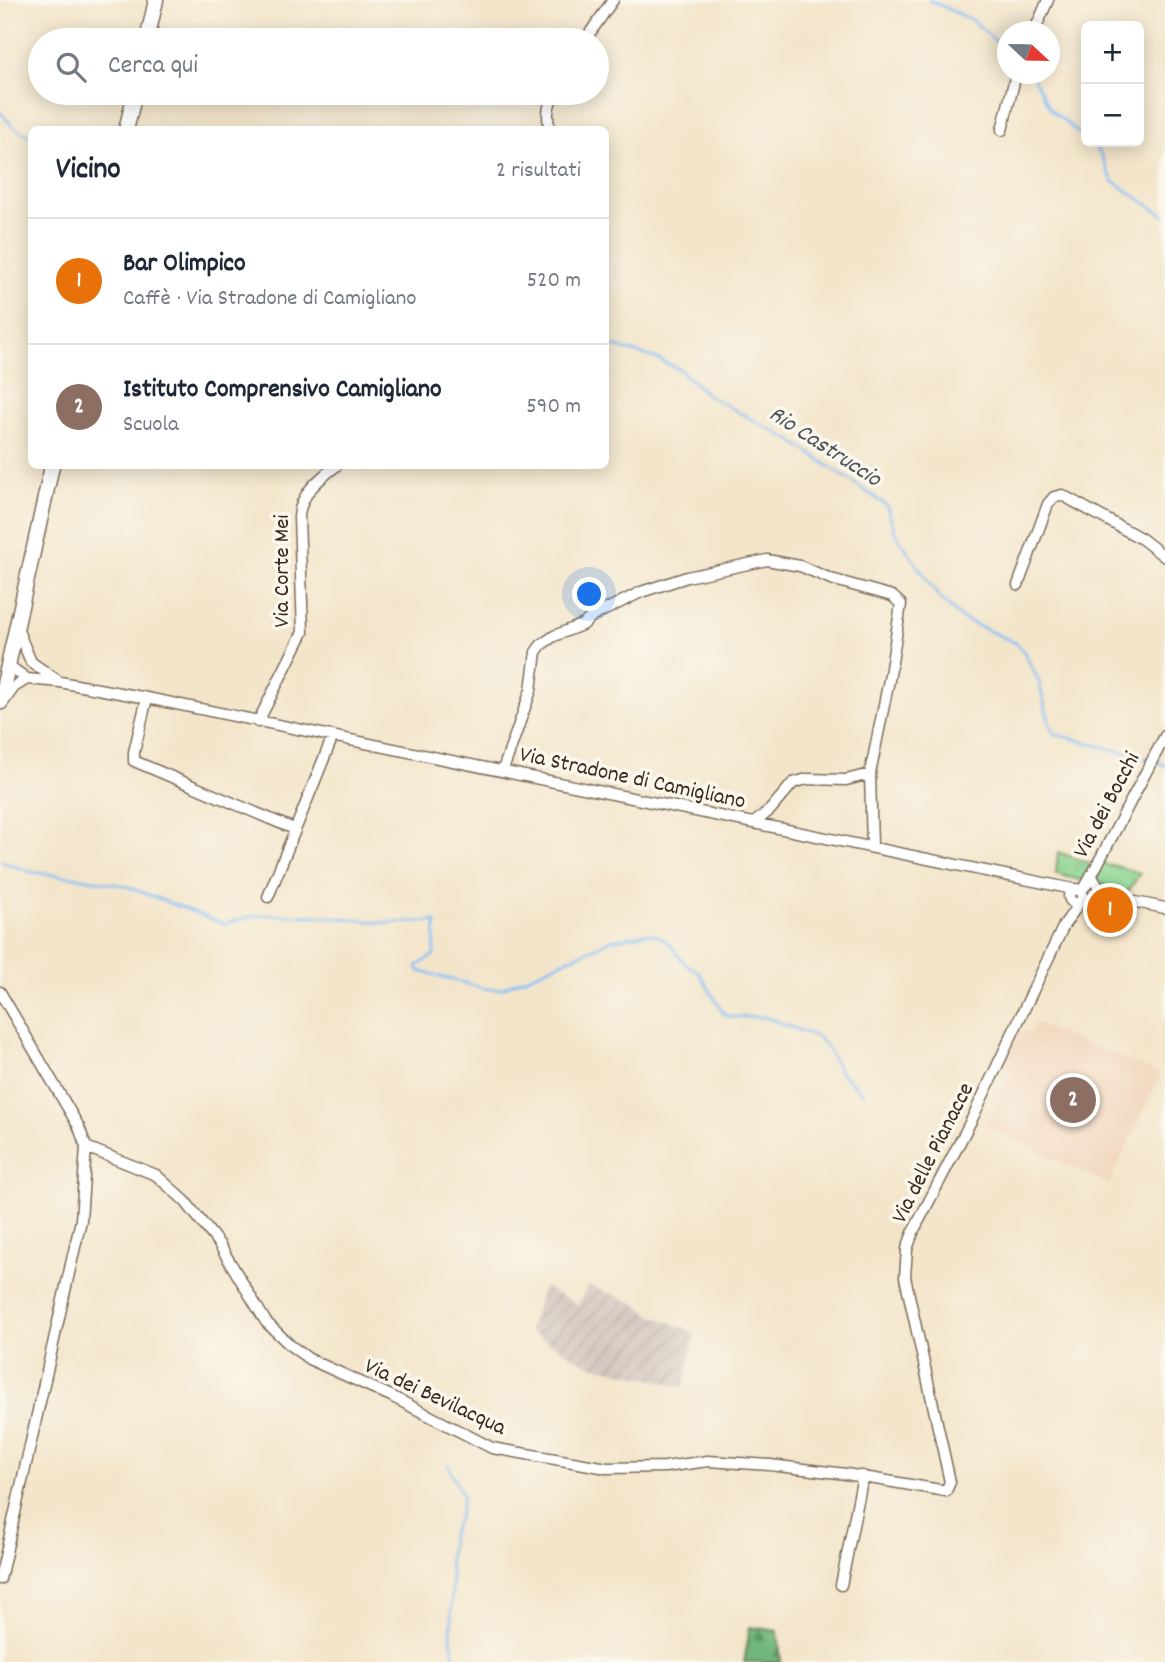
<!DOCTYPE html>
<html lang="it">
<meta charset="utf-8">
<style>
:root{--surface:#fff;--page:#f6f6f7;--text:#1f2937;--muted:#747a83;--line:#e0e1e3;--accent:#111827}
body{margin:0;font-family:Dekko,sans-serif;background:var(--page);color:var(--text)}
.controls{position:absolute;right:21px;top:21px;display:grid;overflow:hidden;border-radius:10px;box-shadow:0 4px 18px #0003}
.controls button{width:63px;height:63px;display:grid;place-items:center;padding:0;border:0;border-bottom:2px solid var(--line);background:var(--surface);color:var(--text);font:35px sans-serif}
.compass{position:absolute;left:997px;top:21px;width:63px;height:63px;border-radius:50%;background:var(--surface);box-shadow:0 4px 18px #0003;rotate:112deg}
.you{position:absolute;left:590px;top:595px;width:24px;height:24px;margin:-18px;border:5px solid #fff;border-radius:50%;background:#1a73e8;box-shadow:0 0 0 10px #1a73e833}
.badge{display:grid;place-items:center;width:46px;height:46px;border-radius:50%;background:var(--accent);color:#fff;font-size:23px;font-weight:700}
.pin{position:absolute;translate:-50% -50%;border:4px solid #fff;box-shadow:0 2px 7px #0006}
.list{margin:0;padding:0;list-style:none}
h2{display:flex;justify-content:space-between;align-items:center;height:91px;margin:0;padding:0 28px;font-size:30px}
h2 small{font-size:23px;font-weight:400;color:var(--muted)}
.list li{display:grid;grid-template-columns:46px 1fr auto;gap:21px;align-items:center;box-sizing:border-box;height:126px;padding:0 28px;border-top:2px solid var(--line)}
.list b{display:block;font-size:26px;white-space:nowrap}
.list p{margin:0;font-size:23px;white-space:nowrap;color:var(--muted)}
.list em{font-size:23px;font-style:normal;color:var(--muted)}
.icon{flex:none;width:38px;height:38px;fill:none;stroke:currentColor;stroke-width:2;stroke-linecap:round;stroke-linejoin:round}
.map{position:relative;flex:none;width:1165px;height:1662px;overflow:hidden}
.search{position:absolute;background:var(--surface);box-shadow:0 4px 18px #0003;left:28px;top:28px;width:581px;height:77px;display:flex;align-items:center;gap:18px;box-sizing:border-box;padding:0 24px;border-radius:38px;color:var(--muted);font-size:26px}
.panel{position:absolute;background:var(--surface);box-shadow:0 4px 18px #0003;left:28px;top:126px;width:581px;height:343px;border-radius:10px}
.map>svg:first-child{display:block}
</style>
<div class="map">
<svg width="1165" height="1662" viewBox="0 0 1165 1662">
<defs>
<pattern id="industrial-furrows" width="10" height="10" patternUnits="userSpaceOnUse" patternTransform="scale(1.75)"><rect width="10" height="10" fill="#cec1b9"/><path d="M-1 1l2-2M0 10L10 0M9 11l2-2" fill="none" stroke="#b2a69f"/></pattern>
<pattern id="grass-tufts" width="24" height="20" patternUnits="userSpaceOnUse" patternTransform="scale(1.75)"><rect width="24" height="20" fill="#8bd490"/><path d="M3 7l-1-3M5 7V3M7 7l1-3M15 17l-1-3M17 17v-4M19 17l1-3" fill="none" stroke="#79b67c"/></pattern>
<pattern id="forest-firs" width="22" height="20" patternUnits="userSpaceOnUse" patternTransform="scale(1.75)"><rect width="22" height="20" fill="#70b67a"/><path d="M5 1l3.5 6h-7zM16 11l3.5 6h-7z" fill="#5d9463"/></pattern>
</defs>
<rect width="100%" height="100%" fill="#fbf7ec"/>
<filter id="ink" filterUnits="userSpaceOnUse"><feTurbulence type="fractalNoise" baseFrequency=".0143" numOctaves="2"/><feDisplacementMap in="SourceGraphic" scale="14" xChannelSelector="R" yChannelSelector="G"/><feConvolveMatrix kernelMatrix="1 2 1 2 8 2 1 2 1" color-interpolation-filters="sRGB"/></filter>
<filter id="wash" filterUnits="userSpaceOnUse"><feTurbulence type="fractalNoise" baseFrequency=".00686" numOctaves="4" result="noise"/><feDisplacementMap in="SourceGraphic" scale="28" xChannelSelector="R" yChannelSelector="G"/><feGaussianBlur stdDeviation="1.57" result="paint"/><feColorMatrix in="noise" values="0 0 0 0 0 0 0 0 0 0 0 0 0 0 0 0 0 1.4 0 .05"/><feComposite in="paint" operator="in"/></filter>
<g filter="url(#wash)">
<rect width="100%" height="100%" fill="#f3e5ca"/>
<path fill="#f1d5bc" d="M1035,1023L1161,1074L1109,1184L986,1126L1011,1073L1002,1067L1021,1030L1030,1034Z"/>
<path fill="url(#industrial-furrows)" d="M589,1285L636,1304L651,1315L695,1332L684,1387L587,1364L529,1331L543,1287L578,1304Z"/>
<path fill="url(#grass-tufts)" stroke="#637f57" stroke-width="2" d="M1058,852L1089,863L1091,867L1084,881L1056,874Z
M1102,862L1111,867L1112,865L1140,873L1127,893L1104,886L1098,881V871Z"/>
<path fill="url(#forest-firs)" stroke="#56704c" stroke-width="2" d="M750,1627L778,1631L781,1662H744Z"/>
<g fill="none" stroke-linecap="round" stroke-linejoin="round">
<path stroke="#82bdf4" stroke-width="2.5" d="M929,0L972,20L1007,51
M1031,74L1051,110L1086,139
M0,112L13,127L32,137
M1090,142C1104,153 1104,167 1113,181L1165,216
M606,344L655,358L679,369L709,396L792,441L886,505L896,534L938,596L961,618L1016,643L1024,652L1038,679L1050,725L1055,734L1149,759
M1155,761L1165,765
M0,861L30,872L83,878L126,886L224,924L253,916L271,915L318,916L387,923L436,921L434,955L417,966L419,971L486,989H500L612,940L647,933L659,936L669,943L685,964L698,971L724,1014L731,1017H765L819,1038L829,1051L839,1071L863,1093
M448,1465L463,1497L459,1517L451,1535L449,1562L452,1583L451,1637L455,1662"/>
</g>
</g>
<g filter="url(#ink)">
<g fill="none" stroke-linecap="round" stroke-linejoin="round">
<defs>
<path id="minor" d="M1034,32L1048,0
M585,40L613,0
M550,130C546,114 548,107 554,93
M1002,130L1016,74
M1018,585L1048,504L1054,497L1062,495L1142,539L1165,557
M16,626L31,662L57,680
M8,665L27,679L60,682L147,698L1078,890
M147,698L134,752V761L294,829
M2,704L14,687L27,679
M258,722L303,632L299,517C300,494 319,479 336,466
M503,770L531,690L536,652L541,645L554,636L584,624L591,617L641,592L687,577L767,560L800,566L831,579L892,596L901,604L890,675L870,774L872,846
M754,823L770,810L793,783L807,779L846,780L870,774
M1091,875L1101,892
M1069 896a7 7 0 1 1 14 0a7 7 0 1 1-14 0Z
M1081,891L1087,884L1165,736
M268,897L333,736
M1082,900L1110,897L1165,908
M0,992L79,1127L86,1147L81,1220L0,1579
M86,1147L156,1175L185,1201L219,1244L266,1322L291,1346L309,1359L391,1396L492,1448L607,1468L665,1467L708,1461L770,1465L846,1474L946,1491L950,1482L905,1277L907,1249L914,1230L972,1119L1064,925L1080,902
M841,1585L863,1476"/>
<path id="major" d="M147,40L156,0
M126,130L135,93
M0,702L52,466"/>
</defs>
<use href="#minor" stroke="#7b6b5a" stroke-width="13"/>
<use href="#major" stroke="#7b6b5a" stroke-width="17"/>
<use href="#minor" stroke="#fff" stroke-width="10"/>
<use href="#major" stroke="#fff" stroke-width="14"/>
</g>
</g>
<g text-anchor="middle" stroke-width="7" stroke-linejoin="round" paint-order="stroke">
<g font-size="23" fill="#3b2a1e" stroke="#fbf7ec">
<text transform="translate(280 571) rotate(-90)" y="8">Via Corte Mei</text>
<text transform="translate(633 776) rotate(12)" y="8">Via Stradone di Camigliano</text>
<text transform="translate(1105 804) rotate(-62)" y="8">Via dei Bocchi</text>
<text transform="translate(931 1152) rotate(-63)" y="8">Via delle Pianacce</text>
<text transform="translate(436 1395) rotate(25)" y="8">Via dei Bevilacqua</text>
</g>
<g font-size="24" font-style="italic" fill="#50565e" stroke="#fbf7ec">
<text transform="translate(826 445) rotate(33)" y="8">Rio Castruccio</text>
</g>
</g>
</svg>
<div class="controls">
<button>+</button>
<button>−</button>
</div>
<svg class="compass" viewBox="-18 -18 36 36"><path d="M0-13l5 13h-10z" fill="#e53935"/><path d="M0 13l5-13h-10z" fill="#747a83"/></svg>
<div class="you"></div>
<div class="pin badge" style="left:1110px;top:910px;background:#e8710a">1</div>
<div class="pin badge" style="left:1073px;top:1100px;background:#8d6e63">2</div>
<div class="search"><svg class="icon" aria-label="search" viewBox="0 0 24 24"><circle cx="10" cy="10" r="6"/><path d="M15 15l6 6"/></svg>Cerca qui</div>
<section class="panel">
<h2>Vicino<small>2 risultati</small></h2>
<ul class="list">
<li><span class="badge" style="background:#e8710a">1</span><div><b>Bar Olimpico</b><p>Caffè · Via Stradone di Camigliano</p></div><em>520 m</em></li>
<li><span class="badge" style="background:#8d6e63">2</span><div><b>Istituto Comprensivo Camigliano</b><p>Scuola</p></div><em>590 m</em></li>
</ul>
</section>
</div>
